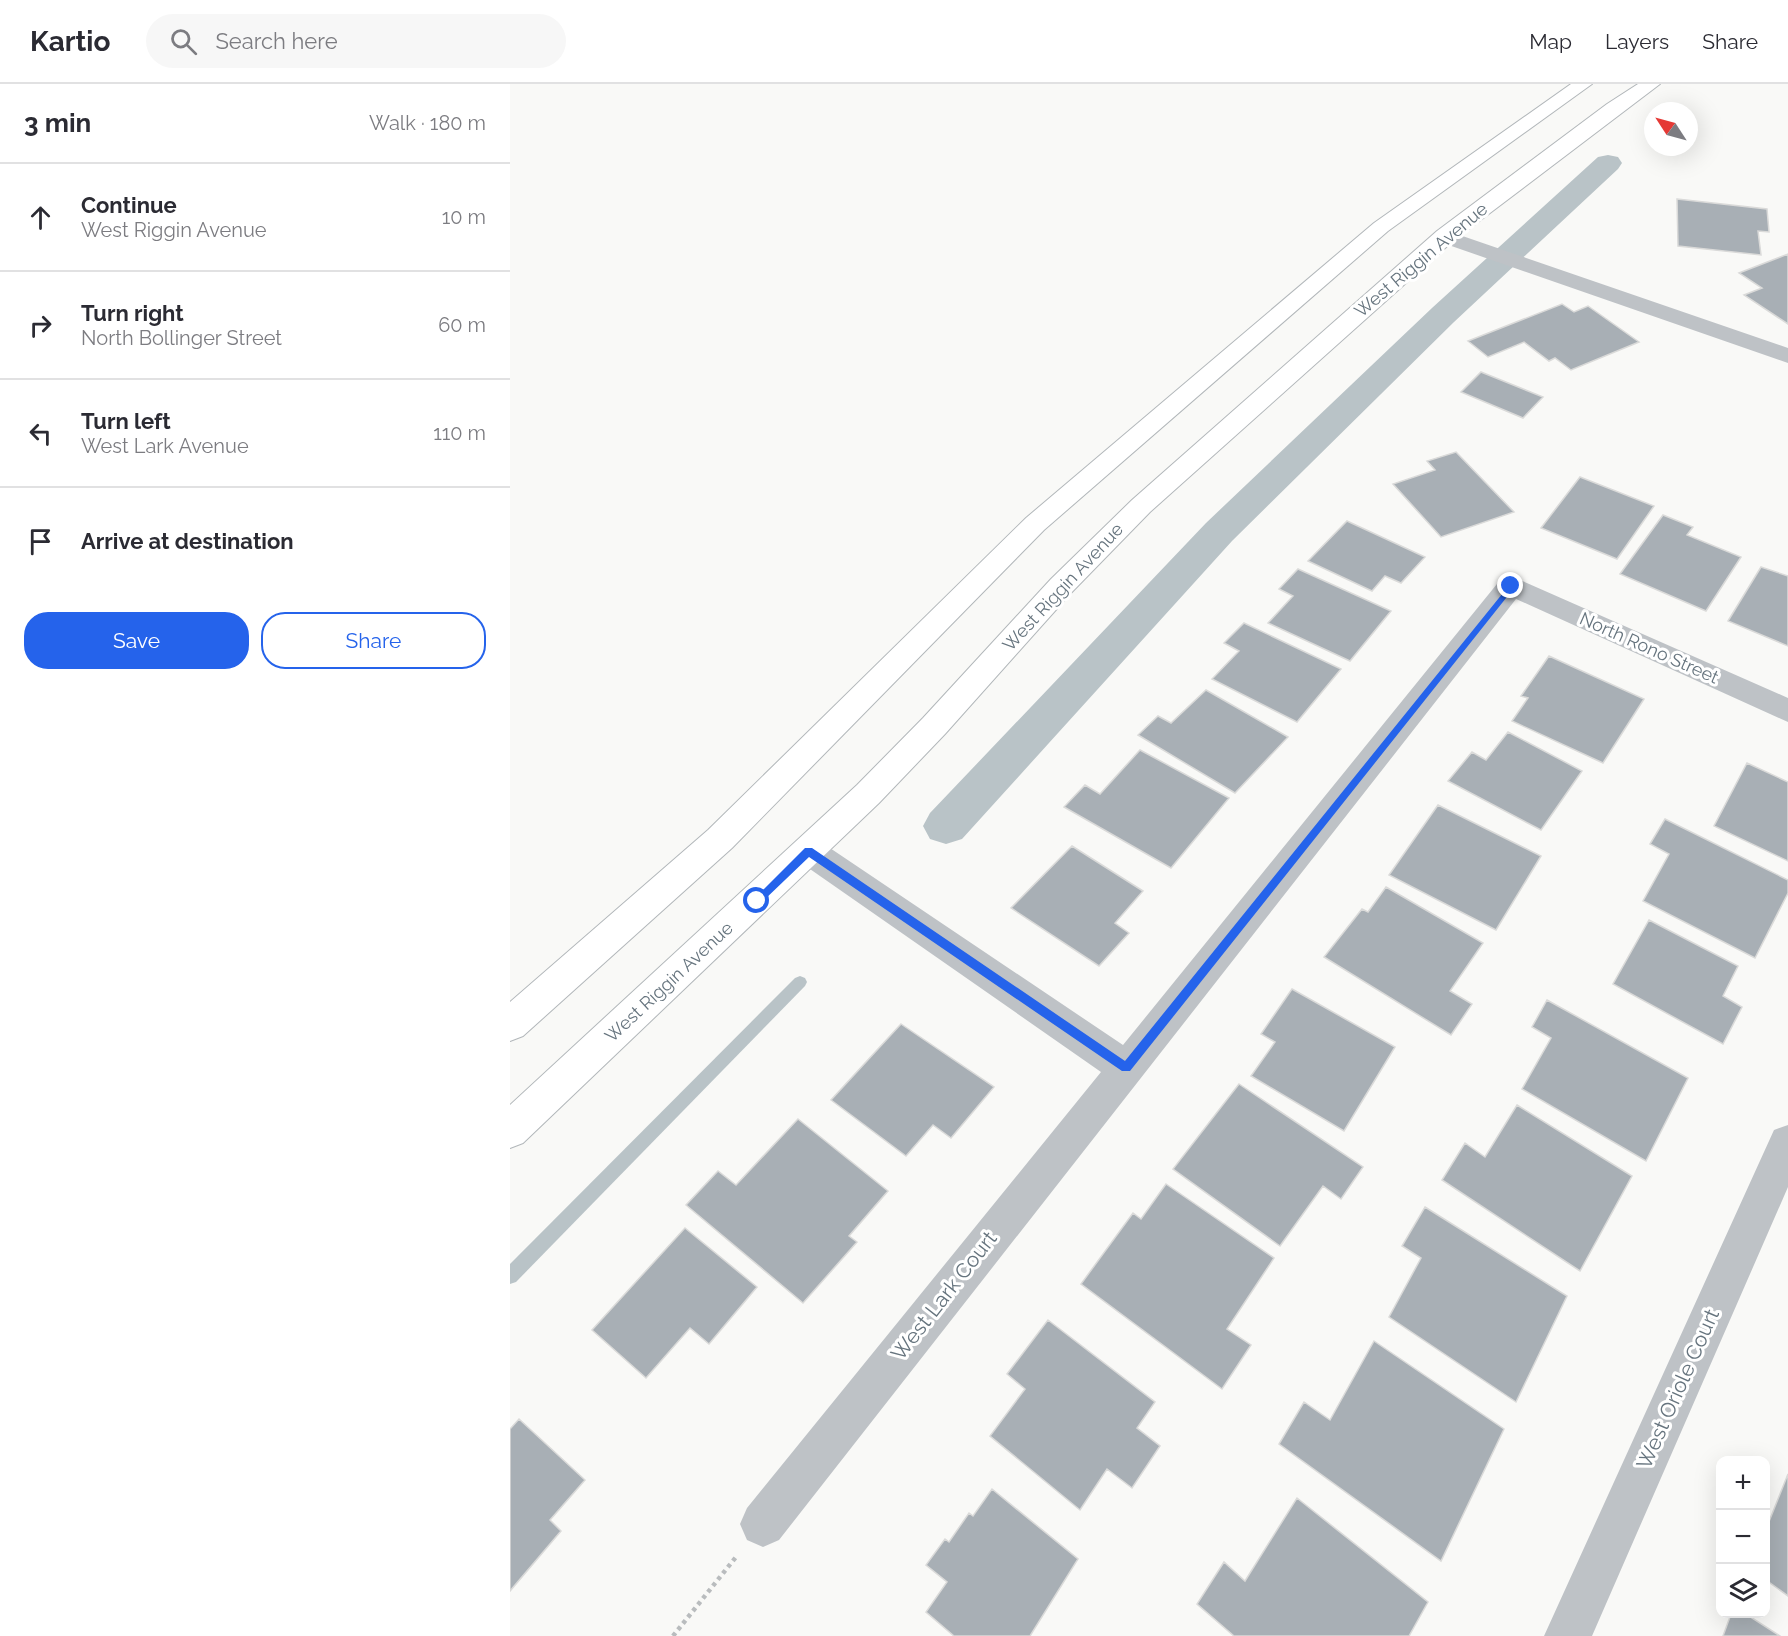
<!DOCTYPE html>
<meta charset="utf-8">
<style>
:root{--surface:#fff;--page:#f7f7f7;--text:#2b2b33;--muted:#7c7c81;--line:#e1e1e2;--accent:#2563eb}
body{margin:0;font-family:Raleway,sans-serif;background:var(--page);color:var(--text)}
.controls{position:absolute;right:18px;bottom:18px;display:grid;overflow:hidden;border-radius:12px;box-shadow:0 6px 24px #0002}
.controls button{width:54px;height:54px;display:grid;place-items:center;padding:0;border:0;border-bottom:2px solid var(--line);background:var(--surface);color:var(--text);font:30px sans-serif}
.compass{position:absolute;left:1134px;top:18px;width:54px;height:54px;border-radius:50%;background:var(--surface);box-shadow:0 6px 24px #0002;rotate:306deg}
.stop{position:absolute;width:18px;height:18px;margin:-14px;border:4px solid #2563eb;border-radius:50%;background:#fff}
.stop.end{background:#2563eb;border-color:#fff;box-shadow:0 2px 6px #0008}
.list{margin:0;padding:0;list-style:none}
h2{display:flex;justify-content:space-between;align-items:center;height:78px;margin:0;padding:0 24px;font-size:26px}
h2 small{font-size:20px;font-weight:400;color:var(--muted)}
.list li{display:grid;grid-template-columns:39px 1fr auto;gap:18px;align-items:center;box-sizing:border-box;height:108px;padding:0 24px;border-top:2px solid var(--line)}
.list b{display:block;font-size:22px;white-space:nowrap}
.list p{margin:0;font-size:20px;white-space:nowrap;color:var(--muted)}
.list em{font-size:20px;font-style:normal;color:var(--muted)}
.actions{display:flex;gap:12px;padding:18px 24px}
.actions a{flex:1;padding:14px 0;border:2px solid var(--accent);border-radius:24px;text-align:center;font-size:21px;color:var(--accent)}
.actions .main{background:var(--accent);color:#fff}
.icon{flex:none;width:33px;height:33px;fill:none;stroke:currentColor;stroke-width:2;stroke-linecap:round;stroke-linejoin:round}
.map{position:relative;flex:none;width:1278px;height:1552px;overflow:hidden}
header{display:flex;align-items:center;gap:36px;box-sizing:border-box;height:84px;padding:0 30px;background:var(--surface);border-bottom:2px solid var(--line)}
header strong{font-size:28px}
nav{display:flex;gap:33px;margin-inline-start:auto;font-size:21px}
.search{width:420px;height:54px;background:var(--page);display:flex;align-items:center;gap:15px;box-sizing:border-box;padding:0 21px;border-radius:33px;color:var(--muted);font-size:22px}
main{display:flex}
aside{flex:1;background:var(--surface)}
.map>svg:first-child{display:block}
</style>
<header>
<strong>Kartio</strong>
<div class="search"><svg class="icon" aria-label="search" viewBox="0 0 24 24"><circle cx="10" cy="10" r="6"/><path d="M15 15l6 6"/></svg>Search here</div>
<nav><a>Map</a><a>Layers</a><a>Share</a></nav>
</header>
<main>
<aside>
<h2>3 min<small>Walk · 180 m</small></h2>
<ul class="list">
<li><svg class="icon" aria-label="ahead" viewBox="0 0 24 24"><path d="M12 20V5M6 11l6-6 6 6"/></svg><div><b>Continue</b><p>West Riggin Avenue</p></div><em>10 m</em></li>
<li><svg class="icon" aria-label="right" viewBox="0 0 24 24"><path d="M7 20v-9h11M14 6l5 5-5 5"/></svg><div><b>Turn right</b><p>North Bollinger Street</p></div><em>60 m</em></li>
<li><svg class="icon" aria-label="left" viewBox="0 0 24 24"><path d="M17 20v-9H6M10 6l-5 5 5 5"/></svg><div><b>Turn left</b><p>West Lark Avenue</p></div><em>110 m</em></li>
<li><svg class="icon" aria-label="arrive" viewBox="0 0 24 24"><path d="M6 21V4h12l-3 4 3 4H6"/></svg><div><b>Arrive at destination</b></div></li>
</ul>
<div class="actions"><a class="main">Save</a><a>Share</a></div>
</aside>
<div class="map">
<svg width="1278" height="1552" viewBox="0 0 1278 1552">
<rect width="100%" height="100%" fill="#f9f9f7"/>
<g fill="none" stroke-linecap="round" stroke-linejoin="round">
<path fill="#b9c3c7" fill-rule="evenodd" d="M290,892L295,894L297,898L295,902L6,1198L0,1200V1180L285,894Z"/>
<path fill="#b9c3c7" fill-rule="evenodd" d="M1098,71L1108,73L1112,79L1108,85L944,238L722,457L452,755L436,760L420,755L413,742L420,729L696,439L922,224L1088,73Z"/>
</g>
<path fill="#a8afb5" stroke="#dadad9" stroke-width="1.5" d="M1167,115L1257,125L1259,148L1248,147L1251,171L1168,162Z
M1278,170V240L1234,211L1252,204L1229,189Z
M1052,220L1064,228L1078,222L1129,258L1061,286L1045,274L1039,277L1014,258L978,273L958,257Z
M971,288L1033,313L1013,334L951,308Z
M946,368L1004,428L931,453L883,400L925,386L917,377Z
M1070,393L1144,422L1107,475L1031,444Z
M1153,431L1183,443L1177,451L1231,473L1196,527L1110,490Z
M837,437L915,473L891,499L875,492L862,507L798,477Z
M1251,483L1278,492V562L1218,537Z
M788,485L881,527L840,577L758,539L783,512L769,505Z
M734,539L831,585L787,638L702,595L729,567L714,559Z
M1039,572L1134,615L1093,679L1002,637L1018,614L1011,612Z
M696,606L778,653L725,709L628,651L648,632L661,639Z
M998,648L1072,687L1031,746L938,697L962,668L976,676Z
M630,666L719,714L661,784L554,723L575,701L590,710Z
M1237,679L1278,698V777L1204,742Z
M928,721L1031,772L986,846L879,791Z
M1155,735L1278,796V809L1245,874L1133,817L1159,770L1140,760Z
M562,762L633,807L605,839L619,849L589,882L501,824Z
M876,803L973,859L940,907L962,920L941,951L814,873L852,825L858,828Z
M1139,836L1228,882L1213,912L1232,923L1213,960L1103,900Z
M782,905L885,963L834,1047L741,992L765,958L751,950Z
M1037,916L1178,994L1136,1077L1012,1005L1041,954L1022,943Z
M391,940L484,1003L441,1054L423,1041L396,1072L321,1016Z
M729,1000L853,1083L831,1115L813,1102L770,1162L663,1085Z
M1007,1021L1122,1092L1070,1187L932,1096L955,1059L975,1073Z
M288,1035L378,1107L339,1152L347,1158L293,1219L176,1121L208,1087L226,1101Z
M656,1100L764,1174L717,1245L741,1261L712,1305L571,1200L623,1129L631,1135Z
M915,1123L1057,1212L1006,1318L879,1233L911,1174L892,1162Z
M175,1144L247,1203L199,1260L180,1244L136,1294L82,1246Z
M538,1236L645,1318L627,1344L650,1362L622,1404L597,1385L570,1426L480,1352L515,1305L497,1290Z
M864,1257L994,1345L931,1477L769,1360L794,1318L820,1336Z
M9,1335L75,1396L40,1436L51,1447L0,1507V1345Z
M1278,1390V1512L1256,1496V1445Z
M482,1405L568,1475L520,1552H444L416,1528L437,1498L416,1481L435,1455L439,1458L459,1429L463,1432Z
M787,1414L918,1518L899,1552H724L687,1520L714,1478L735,1497Z
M1221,1530H1236L1270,1552H1213Z"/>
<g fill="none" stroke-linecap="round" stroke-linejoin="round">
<defs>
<path id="major" d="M1061,0H1082L878,147L534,446L222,764L13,952L0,957V918L198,746L516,434L864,139Z
M1128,0H1150L943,157L640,428L561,509L435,650L369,719L13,1059L0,1064V1021L347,701L413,634L541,495L622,416L927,147L1097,20Z"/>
</defs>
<use href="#major" stroke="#b2b7ba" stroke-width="2"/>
<path stroke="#b9bcbe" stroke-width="4.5" stroke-dasharray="4 4" stroke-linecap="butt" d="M163,1552L226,1473"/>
<path fill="#bec2c6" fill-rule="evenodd" d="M935,146L1278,264V279L927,157L924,152L927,147Z
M1001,492L1278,614V638L1006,515L269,1456L253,1463L237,1456L230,1440L237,1424L591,988L287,776L283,767L287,758L299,754L311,758L613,961L991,495Z
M1278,1041V1103L1082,1552H1034L1264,1046Z"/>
<use href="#major" fill="#fff" fill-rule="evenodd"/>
</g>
<path fill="#2563eb" d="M1001,499L1004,504L620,987H612L299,773L250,820L247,821L242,817L295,764H302L615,977Z"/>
<g text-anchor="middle" stroke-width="6" stroke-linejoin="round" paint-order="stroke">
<g font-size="18" fill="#66747e" stroke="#fff">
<text transform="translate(911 176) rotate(-40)" y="6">West Riggin Avenue</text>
<text transform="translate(553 503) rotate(-47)" y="6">West Riggin Avenue</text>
<text transform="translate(1139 564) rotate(24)" y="6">North Rono Street</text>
<text transform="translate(159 898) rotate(-43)" y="6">West Riggin Avenue</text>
</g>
<g font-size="21" fill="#66747e" stroke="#fff">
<text transform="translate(434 1212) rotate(-52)" y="7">West Lark Court</text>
<text transform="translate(1168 1305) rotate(-66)" y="7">West Oriole Court</text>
</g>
</g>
</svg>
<div class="controls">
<button>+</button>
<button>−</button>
<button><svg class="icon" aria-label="layers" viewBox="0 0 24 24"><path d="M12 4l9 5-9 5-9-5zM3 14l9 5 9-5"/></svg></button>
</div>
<svg class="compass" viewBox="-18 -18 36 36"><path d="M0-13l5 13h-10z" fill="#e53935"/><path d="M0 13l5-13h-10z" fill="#7c7c81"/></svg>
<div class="stop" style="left:247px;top:817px"></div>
<div class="stop end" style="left:1001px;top:502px"></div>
</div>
</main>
